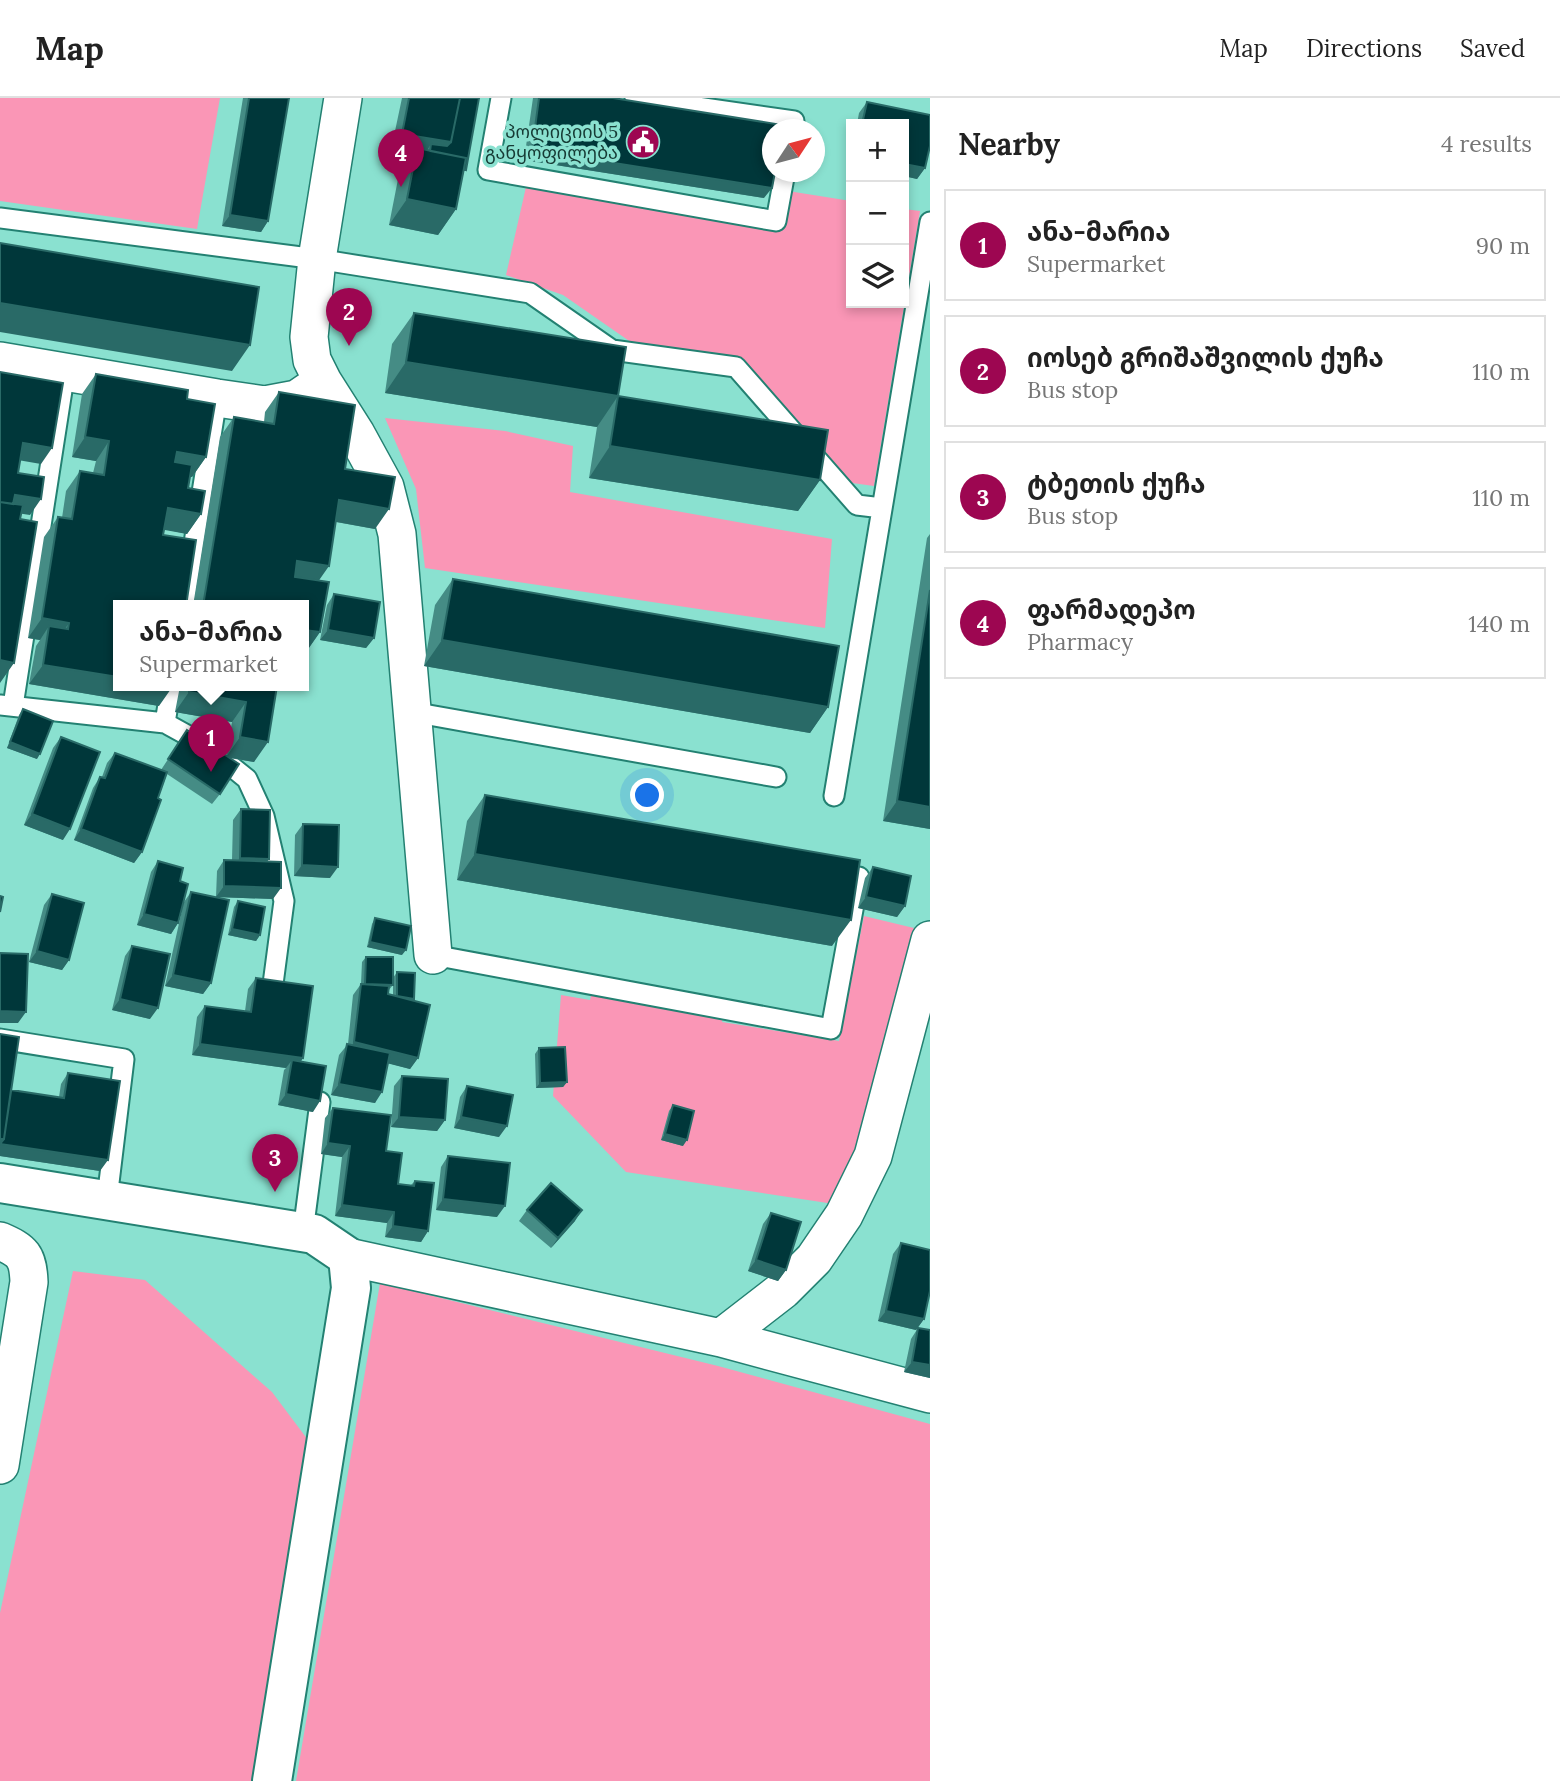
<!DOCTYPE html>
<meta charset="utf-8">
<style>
:root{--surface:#fff;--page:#f6f6f6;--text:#222;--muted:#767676;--line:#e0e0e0;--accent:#9d0651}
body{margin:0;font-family:Lora,"Noto Sans Georgian",serif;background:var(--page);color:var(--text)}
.controls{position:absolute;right:21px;top:21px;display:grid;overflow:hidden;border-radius:0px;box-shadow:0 4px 10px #0003}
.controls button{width:63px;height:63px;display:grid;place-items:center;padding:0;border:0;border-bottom:2px solid var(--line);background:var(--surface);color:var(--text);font:35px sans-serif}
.compass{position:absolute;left:762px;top:21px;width:63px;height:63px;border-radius:50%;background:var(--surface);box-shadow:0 4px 10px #0003;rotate:54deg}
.you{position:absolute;left:648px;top:698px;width:24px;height:24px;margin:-18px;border:5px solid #fff;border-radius:50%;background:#1a73e8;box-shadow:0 0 0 10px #1a73e833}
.badge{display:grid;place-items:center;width:46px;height:46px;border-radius:50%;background:var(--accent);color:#fff;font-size:23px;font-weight:700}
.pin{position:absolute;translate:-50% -58px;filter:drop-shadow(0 2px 4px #0008)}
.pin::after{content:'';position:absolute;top:37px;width:24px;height:21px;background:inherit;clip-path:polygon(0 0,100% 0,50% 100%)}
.popup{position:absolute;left:113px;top:502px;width:196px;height:91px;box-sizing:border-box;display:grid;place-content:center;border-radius:0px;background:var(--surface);filter:drop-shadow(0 2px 5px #0005);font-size:23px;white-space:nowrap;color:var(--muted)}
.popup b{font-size:26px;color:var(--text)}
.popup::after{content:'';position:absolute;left:50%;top:100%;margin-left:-14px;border:14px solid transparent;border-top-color:var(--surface)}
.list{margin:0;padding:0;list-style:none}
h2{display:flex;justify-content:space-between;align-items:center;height:91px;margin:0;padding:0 28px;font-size:30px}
h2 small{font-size:23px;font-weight:400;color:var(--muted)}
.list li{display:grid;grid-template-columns:46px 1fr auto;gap:21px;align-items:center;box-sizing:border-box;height:112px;margin:0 14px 14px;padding:0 14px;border:2px solid var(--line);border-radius:0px}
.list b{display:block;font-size:26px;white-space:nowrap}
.list p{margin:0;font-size:23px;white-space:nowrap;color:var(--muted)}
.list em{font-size:23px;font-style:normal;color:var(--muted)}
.icon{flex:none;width:38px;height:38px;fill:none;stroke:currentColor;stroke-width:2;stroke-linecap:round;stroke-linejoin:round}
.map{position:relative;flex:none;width:930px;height:1683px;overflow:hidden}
header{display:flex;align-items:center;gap:42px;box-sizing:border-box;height:98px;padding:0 35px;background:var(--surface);border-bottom:2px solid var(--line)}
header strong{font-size:33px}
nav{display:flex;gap:38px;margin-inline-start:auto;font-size:24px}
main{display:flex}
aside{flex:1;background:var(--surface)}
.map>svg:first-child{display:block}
</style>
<header>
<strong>Map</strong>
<nav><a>Map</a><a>Directions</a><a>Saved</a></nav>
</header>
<main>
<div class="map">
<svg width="930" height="1683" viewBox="0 0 930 1683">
<rect width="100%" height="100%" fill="#8ae1d0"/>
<path fill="#fa96b6" d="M0,0H220L197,131L0,103Z
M526,89L780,134L788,93L851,103V205H904V111L920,113L874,388L852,385L745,263L635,247L563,197L506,177Z
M385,320L505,333L573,348L570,394L832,441L825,530L425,470L416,391Z
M864,818L918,831L859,1050L834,1106L626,1074L553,998L561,897L590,902L592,894L723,917L722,924L839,943Z
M73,1173L145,1182L272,1294L323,1362L272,1683H0V1515Z
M380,1185L718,1268L930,1326V1683H296Z"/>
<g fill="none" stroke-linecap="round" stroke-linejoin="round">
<defs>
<path id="lane" d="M501,0L488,72L776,123L785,74
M635,0L794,23L792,32
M0,120L317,161L530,195L612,252L736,269L857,407L882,410
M184,508L217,300
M0,607L165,625L205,647L247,681L264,718L284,803L273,886
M13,608L65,273
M412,614L776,679
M165,625L171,588
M834,698L930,124
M433,857L831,931L859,779
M0,941L124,961L107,1101
M303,1134L320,1004"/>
<path id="street" d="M343,0L317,161L309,239L312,262L323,284L356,336L385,389L397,436L433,857
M0,263L217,300L265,307L297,301L316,288
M0,1143C23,1153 28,1158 29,1184L0,1367
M348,1159L721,1240L930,1296
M721,1240L783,1192L814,1161L844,1117L873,1058L930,842"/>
<path id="secondary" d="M0,1085L314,1136L348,1159L351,1190L272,1683"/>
</defs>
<use href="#lane" stroke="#238172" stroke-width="23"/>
<use href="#street" stroke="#238172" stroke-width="40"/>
<use href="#secondary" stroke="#238172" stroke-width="42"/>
<use href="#lane" stroke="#fff" stroke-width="19"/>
<use href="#street" stroke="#fff" stroke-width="37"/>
<use href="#secondary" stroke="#fff" stroke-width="38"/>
</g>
<path fill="#458c85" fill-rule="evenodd" d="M243,0H289L268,123L261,134L222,128Z
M402,0H479L456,111L438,137L389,127L399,76L413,55L391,52Z
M533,0H613L764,100L524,62Z
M867,4L930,17V48L925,70L917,81L904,78V26H857L859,15Z
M414,215L618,298L820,382L798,413L589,380L597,329L385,295L392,246Z
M96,276L187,301L206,359L192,379H190L188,390L201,416L187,436L164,431L159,608L29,586L36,548L40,542L28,540L44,439L58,419L62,420L66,393L80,373L93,375L96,363L72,359L82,296Z
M279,294L345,371L375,431L336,424L319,482L320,534L306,554L304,508H193L220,339L234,319L264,324L265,314Z
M930,436V731L883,723L927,440Z
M453,481L828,609L810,635L424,568L435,507Z
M334,496L374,540L366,550L320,542L327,507Z
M180,588H277L254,664L229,660L220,696L212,706L167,676L158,700L142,754L134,765L74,742L93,690L100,679H102L107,665L115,655L161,672L180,643L226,658L232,624L175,614Z
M23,611L37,661L7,650L19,617Z
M61,639L63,742L24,727L53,650Z
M485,697L832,848L457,782L467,723Z
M241,711L269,761L267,763L273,801L217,799L211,885L203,896L165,888L182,812L178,825L171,836L137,827L151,774L158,763L180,783L184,804L191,794L216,799L217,773L224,762H232L233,722Z
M303,726L330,780L294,778L295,737Z
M873,769L905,808L897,819L858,810L865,780Z
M52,796L69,862L62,872L29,864L44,807Z
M238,803L260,837L256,843L228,837L234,809Z
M375,820L402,857L367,849L372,826Z
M132,848L150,921L112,912L125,858Z
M366,859L393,880L397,874L414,902L418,960L410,971L388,965L375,1005L331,997L339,957L348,946L353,897L361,886L362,864ZM393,887V897L388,896V893Z
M256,880L303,960L301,963L313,1014L278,1007L284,972L286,970L192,957L197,919L205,908L245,913L248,891Z
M0,936L11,992L59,999L61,986L68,975L100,1073L0,1058Z
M539,950L567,984L563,989L536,990L535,956Z
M402,978L445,1022L437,1033L391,1029L394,988Z
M467,988L499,1039L454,1030L460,999Z
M673,1007L683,1048L661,1042L669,1013Z
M333,1010L386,1053L398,1086L411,1087L415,1083L428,1133L421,1144L385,1139L387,1125L335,1118L342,1059L321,1056L325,1020Z
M448,1058L497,1119L436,1112L441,1069Z
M527,1112L575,1123L551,1150L519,1123Z
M771,1115L786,1172L778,1183L748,1173L763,1126Z
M901,1145L924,1221L916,1232L878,1223L893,1156Z
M918,1230L930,1232V1280L904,1274L911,1241Z"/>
<path fill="#296a67" d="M402,36L451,44L440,59L431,46L424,57L417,50L413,55L391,52Z
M532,52L772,90L764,100L524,62Z
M904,66L925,70L917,81L904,78Z
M407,101L456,111L438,137L389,127Z
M230,117L268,123L261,134L222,128Z
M0,205L250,247L232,273L0,234Z
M406,264L618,298L597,329L385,295Z
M85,339L109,343L96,363L72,359Z
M23,345L52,350L41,366L12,361Z
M610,348L820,382L798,413L589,380Z
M177,354L206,359L192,379L163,374Z
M15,397L41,401L30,417L10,414Z
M339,402L389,411L375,431L326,422Z
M168,410L201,416L187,436L154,430Z
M297,463L329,468L315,488L283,482Z
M42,520L69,525L55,545L49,528L40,542L28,540Z
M304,532L320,534L306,554H304Z
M328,532L374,540L366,550L320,542Z
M442,542L828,609L810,635L424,568Z
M0,562L14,565L0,585Z
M43,567L118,579V588H173L159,608L29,586Z
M189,594L246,604L232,624L175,614Z
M240,639L268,644L254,664L226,659Z
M10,644L40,656L37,661L7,650Z
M897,703L930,709V731L883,723Z
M32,716L70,731L63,742L24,727Z
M81,731L142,754L134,765L74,742Z
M475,756L851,822L832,848L457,782Z
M240,760L269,761L261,772L232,771Z
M302,767L338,769L330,780L294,778Z
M224,788L281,790L273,801L216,799Z
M866,799L905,808L897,819L858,810Z
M144,816L178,825L171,836L137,827Z
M232,831L260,837L256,843L228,837Z
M370,844L406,852L402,857L367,849Z
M37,853L69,862L62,872L29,864Z
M173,877L211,885L203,896L165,888Z
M120,901L158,910L150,921L112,912Z
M0,913L26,914L18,925H0Z
M354,944L418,960L410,971L347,955Z
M200,946L303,960L296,971L292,962L286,970L192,957Z
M567,984L563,989L536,990L540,985Z
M339,986L382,994L375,1005L331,997Z
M286,996L320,1003L313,1014L278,1007Z
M399,1019L445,1022L437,1033L391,1029Z
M461,1019L507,1028L499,1039L454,1030Z
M665,1036L687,1042L683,1048L661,1042Z
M0,1041L108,1062L100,1073L0,1058Z
M328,1045L350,1048L342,1059L321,1056Z
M443,1101L505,1108L497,1119L436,1112Z
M342,1107L394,1114L387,1125L335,1118Z
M582,1112L575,1123L551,1150L558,1140Z
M393,1128L428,1133L421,1144L385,1139Z
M756,1162L786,1172L778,1183L748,1173Z
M886,1213L924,1221L916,1232L878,1223Z
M912,1264L930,1267V1280L904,1274Z"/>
<path fill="#00373a" stroke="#296a67" stroke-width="2" d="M249,0H289L268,123L230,117Z
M409,0H460L451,44L402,36Z
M460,0H479L466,72L464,71L466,60L430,53L431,46L447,48L451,44Z
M539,0H613L782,27L781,32H773V74H775L772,90L532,52Z
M867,4L930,17V48L925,70L904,66V26H862Z
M417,50L466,60L456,111L407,101Z
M0,145L259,189L250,247L0,205Z
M414,215L626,249L618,298L406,264Z
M0,274L63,285L52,350L23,345L18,375L44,379L41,401L15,397L13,406L0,404Z
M96,276L188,292L187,301L215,306L206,359L177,354L175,364L192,367L188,390L205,393L201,416L168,410L163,437L196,442L186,508H118V579L43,567L49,528L68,531L69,525L42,520L58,419L72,421L80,373L104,377L109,343L85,339Z
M279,294L355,307L345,371L395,379L389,411L339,402L329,468L297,463L295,479L329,484L320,534L304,532V508H203L234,319L274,326Z
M618,298L828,332L820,382L610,348Z
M0,404L23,407L20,421L37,424L14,565L0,562Z
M453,481L839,548L828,609L442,542Z
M930,492V709L897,703Z
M334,496L380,504L374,540L328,532Z
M190,588H277L268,644L240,639L246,604L189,594Z
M23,611L53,623L40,656L10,644Z
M187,632L239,666L220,696L168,661Z
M61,639L100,654L70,731L32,716Z
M115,655L167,674L158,700L161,702L142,754L81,731L100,679L105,680Z
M485,697L860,762L851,822L475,756Z
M241,711L270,712L269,761L240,760Z
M303,726L339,727L338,769L302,767Z
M224,762L281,764V790L224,788Z
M158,763L183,770L180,783L188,786L178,825L144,816Z
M873,769L911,778L905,808L866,799Z
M191,794L229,802L211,885L173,877Z
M52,796L84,805L69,862L37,853Z
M0,798L3,799L0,814Z
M238,803L265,809L260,837L232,831Z
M375,820L411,828L406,852L370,844Z
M132,848L170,856L158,910L120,901Z
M0,855L28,856L26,914L0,913Z
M366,859H393V887L365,886Z
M397,874L415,875L414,901L397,898Z
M256,880L313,888L303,960L200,946L205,908L251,914Z
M361,886L389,888L388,896L430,907L418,960L354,944Z
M0,936L19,939L4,1041H0Z
M347,946L390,955L382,994L339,986Z
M565,949L567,984L540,985L539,950Z
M292,962L326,968L320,1003L286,996Z
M68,975L120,983L108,1062L0,1046L4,1041L11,992L64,1000Z
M402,978L448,981L445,1022L399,1019Z
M467,988L513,997L507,1028L461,1019Z
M673,1007L694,1013L687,1042L665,1036Z
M333,1010L391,1017L386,1053L402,1055L398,1086L414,1088L415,1083L434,1085L428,1133L393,1128L394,1114L342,1107L350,1048L328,1045Z
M448,1058L510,1065L505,1108L443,1101Z
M551,1085L582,1112L558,1140L527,1112Z
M771,1115L801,1124L786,1172L756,1162Z
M901,1145L930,1152V1193L924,1221L886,1213Z
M918,1230L930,1232V1267L912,1264Z"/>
<defs>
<symbol id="civic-disc" viewBox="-11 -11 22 22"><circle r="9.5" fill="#9d0651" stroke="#8ae1d0"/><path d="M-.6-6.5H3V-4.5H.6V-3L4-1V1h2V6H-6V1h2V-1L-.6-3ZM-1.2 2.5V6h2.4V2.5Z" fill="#fff"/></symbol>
</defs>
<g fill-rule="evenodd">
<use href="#civic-disc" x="624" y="25" width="38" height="38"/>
</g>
<g text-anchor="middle" stroke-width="7" stroke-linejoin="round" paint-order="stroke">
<g font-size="18" fill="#163b35" stroke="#8ae1d0" text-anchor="end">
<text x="618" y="40">პოლიციის 5<tspan x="618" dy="21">განყოფილება</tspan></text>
</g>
</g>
</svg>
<div class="controls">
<button>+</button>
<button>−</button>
<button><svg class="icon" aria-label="layers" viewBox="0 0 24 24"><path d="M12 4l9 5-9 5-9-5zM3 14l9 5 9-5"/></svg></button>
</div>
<svg class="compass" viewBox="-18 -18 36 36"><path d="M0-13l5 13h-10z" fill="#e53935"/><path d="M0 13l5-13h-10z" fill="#767676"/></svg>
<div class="you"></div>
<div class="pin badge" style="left:211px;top:674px">1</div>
<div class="popup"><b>ანა-მარია</b>Supermarket</div>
<div class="pin badge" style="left:349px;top:248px">2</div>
<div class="pin badge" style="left:275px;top:1094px">3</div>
<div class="pin badge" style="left:401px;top:89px">4</div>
</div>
<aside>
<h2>Nearby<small>4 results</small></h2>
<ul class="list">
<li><span class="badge">1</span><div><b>ანა-მარია</b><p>Supermarket</p></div><em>90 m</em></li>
<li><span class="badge">2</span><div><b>იოსებ გრიშაშვილის ქუჩა</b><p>Bus stop</p></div><em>110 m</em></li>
<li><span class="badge">3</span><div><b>ტბეთის ქუჩა</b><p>Bus stop</p></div><em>110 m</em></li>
<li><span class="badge">4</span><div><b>ფარმადეპო</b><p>Pharmacy</p></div><em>140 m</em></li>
</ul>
</aside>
</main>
